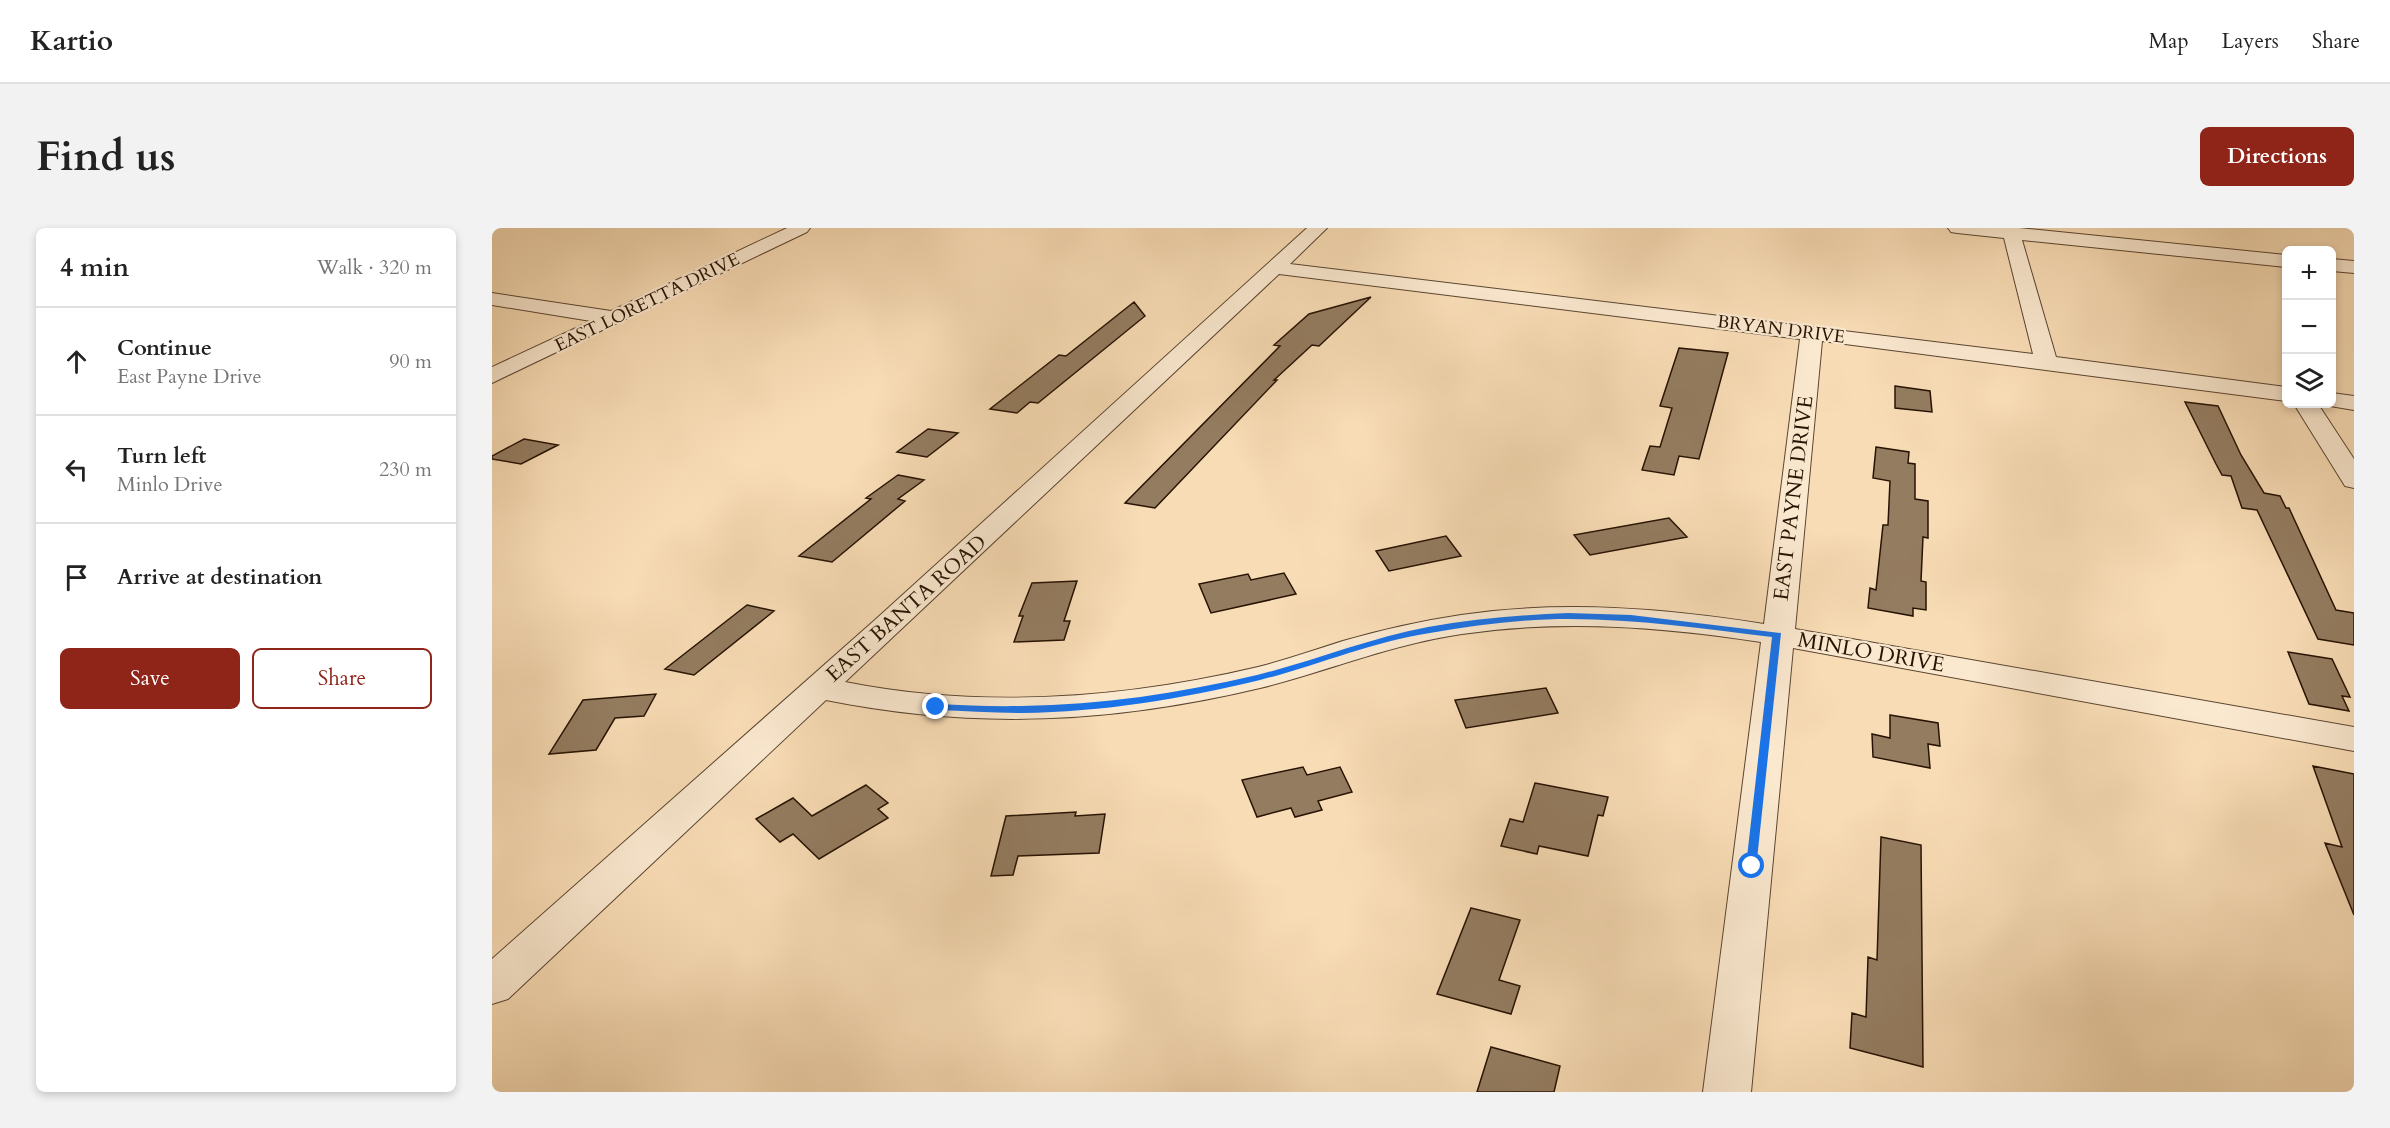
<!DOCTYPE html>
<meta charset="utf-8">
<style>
:root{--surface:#fff;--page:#f2f2f2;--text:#222;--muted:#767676;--line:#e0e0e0;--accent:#8f2418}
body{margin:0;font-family:Cardo,serif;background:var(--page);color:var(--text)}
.controls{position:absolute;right:18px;top:18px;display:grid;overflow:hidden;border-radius:9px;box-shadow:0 3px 9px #0003}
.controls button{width:54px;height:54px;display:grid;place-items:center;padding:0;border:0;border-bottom:2px solid var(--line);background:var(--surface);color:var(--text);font:30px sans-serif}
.stop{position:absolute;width:18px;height:18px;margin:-14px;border:4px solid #1a73e8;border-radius:50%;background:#fff}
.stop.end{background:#1a73e8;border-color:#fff;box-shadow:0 2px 6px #0008}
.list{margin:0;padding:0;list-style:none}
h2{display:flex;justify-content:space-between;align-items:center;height:78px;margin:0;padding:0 24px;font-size:26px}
h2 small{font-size:20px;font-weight:400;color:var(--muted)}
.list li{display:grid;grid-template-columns:39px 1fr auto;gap:18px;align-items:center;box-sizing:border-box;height:108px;padding:0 24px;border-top:2px solid var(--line)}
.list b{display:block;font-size:22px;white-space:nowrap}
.list p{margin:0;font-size:20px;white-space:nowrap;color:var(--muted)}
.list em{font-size:20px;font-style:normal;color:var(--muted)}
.actions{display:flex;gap:12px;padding:18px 24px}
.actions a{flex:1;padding:14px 0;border:2px solid var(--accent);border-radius:9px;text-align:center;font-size:21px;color:var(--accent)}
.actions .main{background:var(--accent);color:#fff}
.icon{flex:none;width:33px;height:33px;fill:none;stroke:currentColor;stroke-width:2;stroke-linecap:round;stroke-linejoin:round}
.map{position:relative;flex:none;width:1862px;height:864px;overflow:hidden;border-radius:9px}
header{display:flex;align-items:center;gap:36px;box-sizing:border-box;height:84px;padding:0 30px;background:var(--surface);border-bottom:2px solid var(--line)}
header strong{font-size:28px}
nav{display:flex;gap:33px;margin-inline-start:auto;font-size:21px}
.intro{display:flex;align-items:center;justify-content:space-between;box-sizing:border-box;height:144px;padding:0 36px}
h1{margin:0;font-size:42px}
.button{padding:15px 27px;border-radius:9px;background:var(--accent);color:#fff;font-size:21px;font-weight:700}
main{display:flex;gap:36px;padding:0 36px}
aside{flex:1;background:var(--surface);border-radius:9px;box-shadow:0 3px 9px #0003}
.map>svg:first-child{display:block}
</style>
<header>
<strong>Kartio</strong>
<nav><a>Map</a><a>Layers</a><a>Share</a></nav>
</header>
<div class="intro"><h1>Find us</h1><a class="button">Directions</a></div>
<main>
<aside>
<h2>4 min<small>Walk · 320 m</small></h2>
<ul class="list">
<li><svg class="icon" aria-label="ahead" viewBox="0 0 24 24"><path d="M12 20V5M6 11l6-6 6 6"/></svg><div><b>Continue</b><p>East Payne Drive</p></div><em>90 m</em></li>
<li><svg class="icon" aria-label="left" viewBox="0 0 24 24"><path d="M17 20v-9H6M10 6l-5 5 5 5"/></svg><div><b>Turn left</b><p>Minlo Drive</p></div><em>230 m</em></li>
<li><svg class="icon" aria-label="arrive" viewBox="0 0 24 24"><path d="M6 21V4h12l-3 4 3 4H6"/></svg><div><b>Arrive at destination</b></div></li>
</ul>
<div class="actions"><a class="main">Save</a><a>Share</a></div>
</aside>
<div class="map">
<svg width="1862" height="864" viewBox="0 0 1862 864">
<rect width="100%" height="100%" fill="#f8dcb5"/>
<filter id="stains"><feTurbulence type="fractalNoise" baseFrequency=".00333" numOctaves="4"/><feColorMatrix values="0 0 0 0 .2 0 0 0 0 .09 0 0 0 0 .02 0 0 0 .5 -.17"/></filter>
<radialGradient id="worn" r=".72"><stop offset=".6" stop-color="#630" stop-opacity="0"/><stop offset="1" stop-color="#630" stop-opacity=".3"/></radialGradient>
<path fill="#947c60" stroke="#271303" stroke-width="1.5" d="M879,69L827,118L820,117L782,152H785L663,280L633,275L788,118L782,117L817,86Z
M642,74L653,88L546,175L538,174L525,185L498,181L567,127L574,128Z
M1187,120L1236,125L1207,231L1187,228L1182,247L1150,242L1158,218L1168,219L1180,180L1168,178Z
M1403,158L1438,163L1440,184L1403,180Z
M1693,174L1726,178L1749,227L1772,265L1788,268L1794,280H1797L1844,382L1862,385V417L1826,411L1765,282L1750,280L1739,248L1730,247L1724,236Z
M436,201L466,205L435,229L405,224Z
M32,211L66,217L29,236L0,231V228Z
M1384,219L1417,224L1416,235L1423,236V271L1436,273V310L1431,309L1429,353L1434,354V382L1421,380V388L1376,380L1378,360L1384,362L1391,297H1396L1398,253L1381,250Z
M406,247L432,252L406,271L413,273L340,334L307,328L379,271L374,270Z
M1177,290L1195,309L1098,327L1082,307Z
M954,308L969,328L897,343L884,323Z
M792,345L804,366L719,385L707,356L756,346L759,352Z
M585,353L572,393H578L572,412L522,414L531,388H527L540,355Z
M255,377L282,383L202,447L173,441Z
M1796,424L1840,431L1858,469L1850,468L1857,483L1817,476Z
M1054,460L1066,485L974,500L963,472Z
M164,466L152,488L123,490L104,522L57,526L91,472Z
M1398,487L1446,495L1448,518L1436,516L1438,540L1381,529L1380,506L1398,510Z
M1821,538L1862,546V687L1833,615L1850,619Z
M811,539L815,547L848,539L860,564L826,573L830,582L803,589L799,580L765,589L750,552Z
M1043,555L1116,569L1111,588L1106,587L1096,628L1047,618L1045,626L1009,618L1018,591L1031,594Z
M374,557L396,575L386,581L396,590L327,631L301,606L288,614L264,591L301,570L320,588Z
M584,584L583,588L613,586L607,625L526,628L521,647L499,648L514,588Z
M1389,609L1429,617L1431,839L1358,820L1360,785L1374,789L1376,729L1385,732Z
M979,680L1028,692L1007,752L1028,758L1019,786L945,766Z
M999,819L1068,838L1062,864H985Z"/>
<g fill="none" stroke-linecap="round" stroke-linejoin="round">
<defs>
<path id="minor" d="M295,0H318L315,4L0,155V139L99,93L0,77V65L119,83Z
M815,0H835L798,36L1541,126L1512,10L1465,5L1459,4L1456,0H1527L1794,27V39L1530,12L1564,129L1794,159V173L1330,113L1303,401L1862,499V523L1301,420L1259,864H1211L1269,414C1171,399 1070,391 970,406C900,416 836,443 768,460C622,495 482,502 334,472L16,771L0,776V731L384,391ZM787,46L1308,111L1272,396C1172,380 1070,372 969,387C929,393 889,402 851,413C822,422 794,432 766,439C631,471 490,481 353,454Z
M1840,31L1862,33V45L1840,43Z
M1840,165L1862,168V182L1832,177L1830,176H1840Z
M1802,176H1826L1862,231V260L1853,258Z"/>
</defs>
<use href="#minor" stroke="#5b4530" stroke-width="2"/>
<use href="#minor" fill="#fae8cf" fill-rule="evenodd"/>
</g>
<path fill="#1a73e8" d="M1076,385L1139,387L1289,405L1264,641H1255L1254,638L1280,409C1213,401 1145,391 1077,391C1031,391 984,397 938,405C879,414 824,438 768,452C690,471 610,484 530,485C501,485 473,483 444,482L439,479L444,476C473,477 502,479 530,478C609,477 688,465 765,447C822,433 877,410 936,399C982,391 1029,387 1076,385Z"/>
<g text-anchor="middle" stroke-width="4.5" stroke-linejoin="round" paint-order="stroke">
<g font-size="18" fill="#271303" stroke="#fae8cf">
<text transform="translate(155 74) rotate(-26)" y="6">EAST LORETTA DRIVE</text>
<text transform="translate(1289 101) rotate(7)" y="6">BRYAN DRIVE</text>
</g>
<g font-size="21" fill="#271303" stroke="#fae8cf">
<text transform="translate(1301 270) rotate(-83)" y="7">EAST PAYNE DRIVE</text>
<text transform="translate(414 380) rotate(-42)" y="7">EAST BANTA ROAD</text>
<text transform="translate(1379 424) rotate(10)" y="7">MINLO DRIVE</text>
</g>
</g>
<rect width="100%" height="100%" filter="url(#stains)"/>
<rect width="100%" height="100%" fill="url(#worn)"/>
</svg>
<div class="controls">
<button>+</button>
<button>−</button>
<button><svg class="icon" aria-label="layers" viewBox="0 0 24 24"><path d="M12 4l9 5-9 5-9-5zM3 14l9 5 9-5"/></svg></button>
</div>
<div class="stop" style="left:1260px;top:638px"></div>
<div class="stop end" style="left:444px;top:479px"></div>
</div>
</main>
